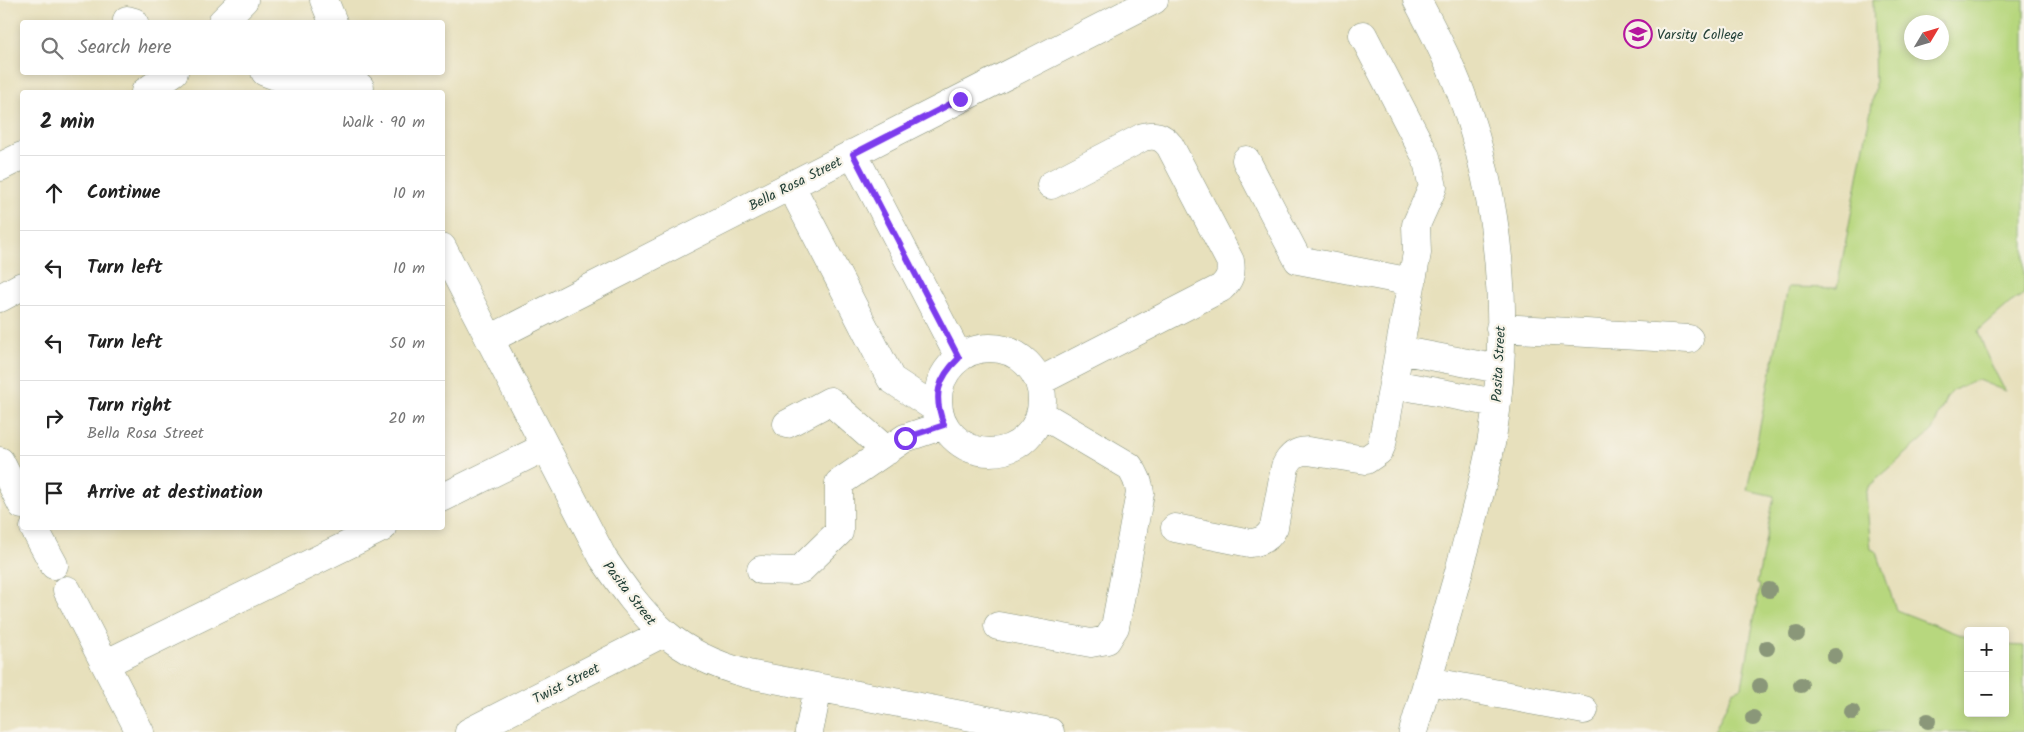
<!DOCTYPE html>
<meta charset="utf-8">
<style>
:root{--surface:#fff;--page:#f6f6f6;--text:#222;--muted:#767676;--line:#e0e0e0}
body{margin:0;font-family:Kalam,sans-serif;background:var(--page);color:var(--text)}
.controls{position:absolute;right:15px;bottom:15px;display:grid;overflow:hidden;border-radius:5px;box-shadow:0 2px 8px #0003}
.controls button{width:45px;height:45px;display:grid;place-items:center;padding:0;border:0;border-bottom:1px solid var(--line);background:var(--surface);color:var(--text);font:25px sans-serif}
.compass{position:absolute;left:1904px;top:15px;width:45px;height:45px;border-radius:50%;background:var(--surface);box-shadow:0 2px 8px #0003;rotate:52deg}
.stop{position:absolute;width:15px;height:15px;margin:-11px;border:4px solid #7c3aed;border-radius:50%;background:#fff}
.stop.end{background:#7c3aed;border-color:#fff;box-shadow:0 1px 5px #0008}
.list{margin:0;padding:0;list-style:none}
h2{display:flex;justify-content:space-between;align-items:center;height:65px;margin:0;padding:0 20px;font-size:21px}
h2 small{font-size:16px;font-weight:400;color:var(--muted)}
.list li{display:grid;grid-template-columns:32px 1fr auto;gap:15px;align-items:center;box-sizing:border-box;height:75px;padding:0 20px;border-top:1px solid var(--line)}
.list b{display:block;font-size:19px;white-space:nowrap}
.list p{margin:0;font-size:16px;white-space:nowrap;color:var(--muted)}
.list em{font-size:16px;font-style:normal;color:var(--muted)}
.icon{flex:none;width:28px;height:28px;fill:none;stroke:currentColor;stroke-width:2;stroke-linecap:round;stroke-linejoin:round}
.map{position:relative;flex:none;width:2024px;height:732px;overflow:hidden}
.search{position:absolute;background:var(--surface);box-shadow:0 2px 8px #0003;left:20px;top:20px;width:425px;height:55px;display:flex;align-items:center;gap:12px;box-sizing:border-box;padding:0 18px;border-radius:5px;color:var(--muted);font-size:19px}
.panel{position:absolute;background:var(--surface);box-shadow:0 2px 8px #0003;left:20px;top:90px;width:425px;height:440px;border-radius:5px}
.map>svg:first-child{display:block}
</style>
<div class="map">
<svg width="2024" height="732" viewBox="0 0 2024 732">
<rect width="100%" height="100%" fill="#f7f3e8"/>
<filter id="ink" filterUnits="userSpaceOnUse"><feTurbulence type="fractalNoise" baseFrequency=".02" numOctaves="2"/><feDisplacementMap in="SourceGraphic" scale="10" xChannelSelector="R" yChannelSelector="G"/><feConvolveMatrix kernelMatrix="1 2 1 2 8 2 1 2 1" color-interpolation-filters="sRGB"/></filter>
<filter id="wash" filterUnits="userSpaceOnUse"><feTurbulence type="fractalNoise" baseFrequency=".0096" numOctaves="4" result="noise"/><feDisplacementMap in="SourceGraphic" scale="20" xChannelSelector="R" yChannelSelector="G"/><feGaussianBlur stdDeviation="1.12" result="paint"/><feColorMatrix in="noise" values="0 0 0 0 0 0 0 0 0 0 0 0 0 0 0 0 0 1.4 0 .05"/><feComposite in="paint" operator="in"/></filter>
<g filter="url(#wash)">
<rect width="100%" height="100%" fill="#e7e0bc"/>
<path fill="#b7d77e" stroke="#6b8a59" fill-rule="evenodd" d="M1873,0H2024V294L2010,303L1978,331L1988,358L2005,391L1978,380L1970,382L1954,390L1946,398L1932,431L1868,487L1866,495L1871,549L1877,552L1896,610L1968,638V713H2005V645L2024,646V732H1714L1733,691L1742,687L1760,585L1757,584L1774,496L1747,490L1788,287L1837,288L1875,88ZM1912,22H1942V52H1912Z"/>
</g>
<g filter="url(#ink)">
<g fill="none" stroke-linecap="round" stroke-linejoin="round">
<defs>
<path id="minor" d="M324,0L333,22
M127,20L134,22
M222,22L244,0
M265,72C300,86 323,85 360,87
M145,92L174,72
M853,153L959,357
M1246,160L1298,260L1412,282
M0,167L22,156
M791,186L891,379L938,410
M442,247L603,558C645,620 673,654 748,674L1050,732
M0,298L22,286
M1500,328L1689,339
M490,339L1154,0
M938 400a52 52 0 1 1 104 0a52 52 0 1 1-104 0Z
M1399,350L1499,369
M1040,381L1221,288C1230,280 1232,273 1230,261L1170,146C1162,136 1155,134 1143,137L1051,185
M1393,384L1496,403
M787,424L830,401L887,451
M0,461L22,505
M442,498L545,447
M34,528L54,565
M1175,528L1250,543C1262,542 1269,538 1274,527L1285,467C1290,456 1296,451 1308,451L1366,460L1379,451L1382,444L1417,253L1416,225L1433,187L1426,157L1363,35
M761,570L794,571L801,569L839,532V483L905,438L944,425
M67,590L140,732
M998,626L1091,643L1107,640L1115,627L1140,493C1139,482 1136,475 1129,466L1041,414
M105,664L382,528
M1428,681L1584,710
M469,732L663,633
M809,732L818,688
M1413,732C1428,680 1443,627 1458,575C1470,529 1484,485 1492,438C1511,325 1501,201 1461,93C1449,61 1433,30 1417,0"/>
</defs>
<use href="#minor" stroke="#838e78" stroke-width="29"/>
<use href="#minor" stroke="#fff" stroke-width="28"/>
</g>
<g fill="#8a9779">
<circle cx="1769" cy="590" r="8"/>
<circle cx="1797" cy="634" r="8"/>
<circle cx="1767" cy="648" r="8"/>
<circle cx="1835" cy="656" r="8"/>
<circle cx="1801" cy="685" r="8"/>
<circle cx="1760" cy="686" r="8"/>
<circle cx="1852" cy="712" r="8"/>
<circle cx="1753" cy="718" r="8"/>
<circle cx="1928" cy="721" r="8"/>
</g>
</g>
<g fill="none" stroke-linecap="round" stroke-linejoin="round" filter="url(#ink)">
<path stroke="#7c3aed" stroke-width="6" d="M905,438L944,425C933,396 937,379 959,358L853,154L960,99"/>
</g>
<defs>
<symbol id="university-ring" viewBox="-11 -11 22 22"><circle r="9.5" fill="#f7f3e8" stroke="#b5179e" stroke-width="1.5"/><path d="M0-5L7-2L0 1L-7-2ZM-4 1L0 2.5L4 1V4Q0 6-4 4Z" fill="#b5179e"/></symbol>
</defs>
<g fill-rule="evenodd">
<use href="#university-ring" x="1622" y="18" width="32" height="32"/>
</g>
<g text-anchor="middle" stroke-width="4.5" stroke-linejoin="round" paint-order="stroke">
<g font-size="14" fill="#1f3d34" stroke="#f7f3e8" text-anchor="start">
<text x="1657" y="39">Varsity College</text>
</g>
<g font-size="14" fill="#1f3d34" stroke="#f7f3e8">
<text transform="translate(795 183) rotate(-27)" y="5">Bella Rosa Street</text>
<text transform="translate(1498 364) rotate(-87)" y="5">Pasita Street</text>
<text transform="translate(630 593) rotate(52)" y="5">Pasita Street</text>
<text transform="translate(566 683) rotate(-27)" y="5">Twist Street</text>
</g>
</g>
</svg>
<div class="controls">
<button>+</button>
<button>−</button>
</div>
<svg class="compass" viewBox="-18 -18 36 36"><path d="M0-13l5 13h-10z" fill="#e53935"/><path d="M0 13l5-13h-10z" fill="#767676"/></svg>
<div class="stop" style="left:905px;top:438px"></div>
<div class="stop end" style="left:960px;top:99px"></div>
<div class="search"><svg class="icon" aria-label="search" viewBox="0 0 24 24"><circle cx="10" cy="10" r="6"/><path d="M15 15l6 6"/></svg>Search here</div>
<section class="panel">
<h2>2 min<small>Walk · 90 m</small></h2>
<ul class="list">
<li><svg class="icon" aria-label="ahead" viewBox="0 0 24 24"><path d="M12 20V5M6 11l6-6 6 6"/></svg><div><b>Continue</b></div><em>10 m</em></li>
<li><svg class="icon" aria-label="left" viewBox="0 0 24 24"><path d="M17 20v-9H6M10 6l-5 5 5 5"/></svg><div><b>Turn left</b></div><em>10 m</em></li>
<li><svg class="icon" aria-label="left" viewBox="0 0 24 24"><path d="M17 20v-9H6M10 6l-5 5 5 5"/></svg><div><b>Turn left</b></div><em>50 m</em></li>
<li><svg class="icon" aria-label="right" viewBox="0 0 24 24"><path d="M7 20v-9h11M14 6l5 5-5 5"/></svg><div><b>Turn right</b><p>Bella Rosa Street</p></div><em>20 m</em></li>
<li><svg class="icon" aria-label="arrive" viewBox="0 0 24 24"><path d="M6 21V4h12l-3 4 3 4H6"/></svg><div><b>Arrive at destination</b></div></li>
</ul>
</section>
</div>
